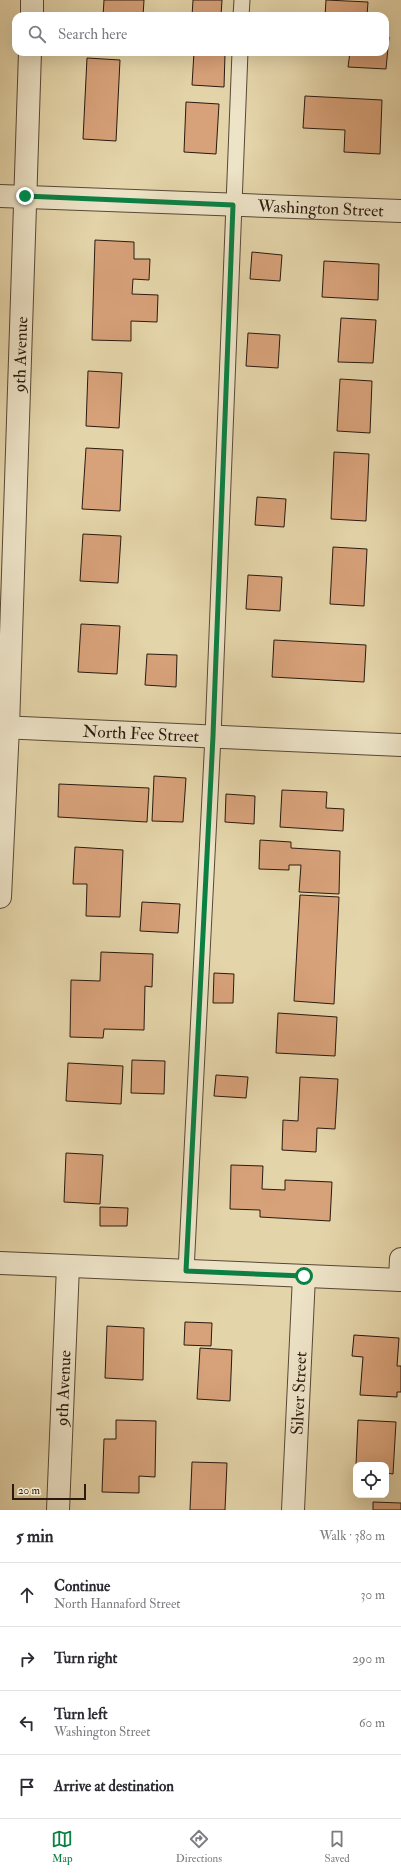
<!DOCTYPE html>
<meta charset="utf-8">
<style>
:root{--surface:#fff;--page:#f7f7f7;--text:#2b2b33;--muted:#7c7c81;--line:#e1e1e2;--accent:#0b8043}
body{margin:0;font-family:"IM FELL Double Pica",serif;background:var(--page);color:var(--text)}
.controls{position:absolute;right:12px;bottom:12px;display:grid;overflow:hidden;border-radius:8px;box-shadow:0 4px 16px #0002}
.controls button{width:36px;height:36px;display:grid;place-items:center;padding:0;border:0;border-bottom:1px solid var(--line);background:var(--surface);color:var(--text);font:20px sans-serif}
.scale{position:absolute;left:12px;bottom:10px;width:74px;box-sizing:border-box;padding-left:4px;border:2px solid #2a1a0f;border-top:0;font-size:11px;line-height:14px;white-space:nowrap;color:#2a1a0f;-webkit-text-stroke:3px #ede3c7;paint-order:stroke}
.stop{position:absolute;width:12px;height:12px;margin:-9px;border:3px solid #0b8043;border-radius:50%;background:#fff}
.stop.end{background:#0b8043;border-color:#fff;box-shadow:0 1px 4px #0008}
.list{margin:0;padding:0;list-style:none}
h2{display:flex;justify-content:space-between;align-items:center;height:52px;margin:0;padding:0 16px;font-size:17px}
h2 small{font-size:13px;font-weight:400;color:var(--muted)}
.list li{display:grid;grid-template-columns:26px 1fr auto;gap:12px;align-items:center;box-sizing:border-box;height:64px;padding:0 16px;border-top:1px solid var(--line)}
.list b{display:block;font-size:15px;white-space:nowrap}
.list p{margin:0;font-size:13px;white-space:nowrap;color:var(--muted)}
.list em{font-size:13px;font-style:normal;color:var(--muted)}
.icon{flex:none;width:22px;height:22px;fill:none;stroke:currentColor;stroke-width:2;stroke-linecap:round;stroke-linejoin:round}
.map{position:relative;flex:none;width:401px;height:1510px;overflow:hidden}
.search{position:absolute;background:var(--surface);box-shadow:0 4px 16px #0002;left:12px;right:12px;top:12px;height:44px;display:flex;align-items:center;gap:10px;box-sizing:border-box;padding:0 14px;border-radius:12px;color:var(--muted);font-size:15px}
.sheet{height:308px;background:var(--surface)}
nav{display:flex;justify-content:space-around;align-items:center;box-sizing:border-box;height:56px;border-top:1px solid var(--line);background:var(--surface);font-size:11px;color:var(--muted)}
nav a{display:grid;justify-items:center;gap:2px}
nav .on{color:var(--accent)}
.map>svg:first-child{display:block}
</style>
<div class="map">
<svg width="401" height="1510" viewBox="0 0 401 1510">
<rect width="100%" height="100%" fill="#e4d4a9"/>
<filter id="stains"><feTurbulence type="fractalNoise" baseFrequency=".005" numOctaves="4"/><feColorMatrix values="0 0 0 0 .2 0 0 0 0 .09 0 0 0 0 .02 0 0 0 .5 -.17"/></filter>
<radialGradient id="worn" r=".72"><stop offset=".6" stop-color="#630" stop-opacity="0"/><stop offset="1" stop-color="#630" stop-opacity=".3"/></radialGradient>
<path fill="#d7a179" stroke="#2a1a0f" d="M104,0H144L143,16H103Z
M193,0H222L221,16H192Z
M326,0L368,2L367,16H325Z
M385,36L389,37L386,69L348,67L350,52H385Z
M194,52L225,54L224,87L192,85Z
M87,58L120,60L116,141L83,139Z
M305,96L382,100L380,154L344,152L345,130L303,128Z
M186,102L219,104L216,154L184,152Z
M95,240L134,242V259H150L149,280L133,279L132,294L158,295L157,322L131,321V341L92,340Z
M252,252L282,255L280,281L250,279Z
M324,261L379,264L378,300L322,297Z
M341,318L376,320L373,363L338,362Z
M248,333L280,335L278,368L246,366Z
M88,371L122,373L119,428L86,426Z
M340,379L372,381L370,433L337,431Z
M86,448L123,450L120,511L82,509Z
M334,452L369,454L366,521L331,519Z
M257,497L286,499L284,527L255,525Z
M83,534L121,536L118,583L80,581Z
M333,547L367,549L364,606L330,604Z
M248,575L282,577L280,611L246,609Z
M81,624L120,626L117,674L78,672Z
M274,640L366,645L364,682L272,677Z
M147,654L177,655L176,687L145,685Z
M154,776L186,778L183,822L152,821Z
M59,784L149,788L147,822L58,817Z
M282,790L327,792L326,808L344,809L343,831L280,827Z
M226,794L255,796L254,824L225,822Z
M260,840L291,842V848L340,851L339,894L299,892L301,865H289V870L259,869Z
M75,847L123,850L120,917L86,916L87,884H73Z
M300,895L339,897L334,1004L294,1001Z
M142,902L180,904L178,933L140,931Z
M101,952L153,954L152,987L145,986L144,1030L104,1029L103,1038L70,1037L71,980L100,981Z
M214,973L234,974L233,1003H213Z
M278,1013L337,1017L335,1056L276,1053Z
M132,1060L165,1061L164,1094L131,1093Z
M68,1063L123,1066L121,1104L66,1101Z
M216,1075L248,1077L246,1098L214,1096Z
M300,1077L338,1079L335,1129L317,1128L316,1152L282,1150L283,1120L298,1121Z
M66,1153L103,1155L100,1204L64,1202Z
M231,1165L263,1166L262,1189L285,1190V1180L332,1182L330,1221L260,1217V1210L230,1209Z
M100,1207L128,1208L127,1226H100Z
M185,1322L212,1323L211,1346L184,1345Z
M107,1326L144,1328L143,1380L105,1378Z
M354,1335L399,1338L397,1366H401V1392H397V1397L360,1395L363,1357L352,1356Z
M200,1348L232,1350L230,1401L197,1399Z
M116,1420L156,1421L155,1477L139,1476V1493L102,1492L104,1439H116Z
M358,1420L396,1422L393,1474L386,1473V1465H356Z
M192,1462L227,1463L225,1510H190Z
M373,1502L401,1503V1510H373Z"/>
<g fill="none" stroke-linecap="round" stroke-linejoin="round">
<defs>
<path id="lane" d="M241,16L242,0
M186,1271L213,736L240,52"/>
<g id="street">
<path d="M32,16V0"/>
<path id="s1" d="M0,196L401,211"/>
<path id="s2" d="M0,727L401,745"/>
<path id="s3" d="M0,897L8,727L30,52"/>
<path d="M0,1263L401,1280"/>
<path d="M400,1280L401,1259"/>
<path id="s4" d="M58,1510L68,1266"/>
<path id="s5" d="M293,1510L304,1276"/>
</g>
</defs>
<use href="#lane" stroke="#584836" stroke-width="17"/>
<use href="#street" stroke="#584836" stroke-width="24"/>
<use href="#lane" stroke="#ede3c7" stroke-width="15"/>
<use href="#street" stroke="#ede3c7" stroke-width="22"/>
</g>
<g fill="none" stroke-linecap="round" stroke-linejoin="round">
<path stroke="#0b8043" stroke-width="5" d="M25,196L233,205L213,736L186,1271L304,1276"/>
</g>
<g text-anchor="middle" stroke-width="3" stroke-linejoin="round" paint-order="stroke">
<g font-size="17" fill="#2a1a0f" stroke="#ede3c7">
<text dy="6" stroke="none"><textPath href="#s1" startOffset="321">Washington Street</textPath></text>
<text dy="6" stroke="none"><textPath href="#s3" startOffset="543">9th Avenue</textPath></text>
<text dy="6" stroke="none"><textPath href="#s2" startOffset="141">North Fee Street</textPath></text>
<text dy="6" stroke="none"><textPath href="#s4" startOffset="122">9th Avenue</textPath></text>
<text dy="6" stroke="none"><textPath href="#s5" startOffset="117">Silver Street</textPath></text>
</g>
</g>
<rect width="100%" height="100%" filter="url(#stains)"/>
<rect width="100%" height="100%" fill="url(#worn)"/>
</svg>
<div class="controls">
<button><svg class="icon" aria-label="locate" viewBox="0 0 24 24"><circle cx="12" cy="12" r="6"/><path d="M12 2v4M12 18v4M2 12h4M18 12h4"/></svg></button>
</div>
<div class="scale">20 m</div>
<div class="stop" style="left:304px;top:1276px"></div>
<div class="stop end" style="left:25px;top:196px"></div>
<div class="search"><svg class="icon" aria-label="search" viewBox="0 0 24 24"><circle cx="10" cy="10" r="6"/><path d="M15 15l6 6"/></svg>Search here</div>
</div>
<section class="sheet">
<h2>5 min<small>Walk · 380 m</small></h2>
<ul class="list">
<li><svg class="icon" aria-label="ahead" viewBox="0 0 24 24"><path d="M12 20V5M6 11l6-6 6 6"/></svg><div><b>Continue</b><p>North Hannaford Street</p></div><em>30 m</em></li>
<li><svg class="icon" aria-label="right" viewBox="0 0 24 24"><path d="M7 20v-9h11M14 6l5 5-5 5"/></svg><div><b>Turn right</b></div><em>290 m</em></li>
<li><svg class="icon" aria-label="left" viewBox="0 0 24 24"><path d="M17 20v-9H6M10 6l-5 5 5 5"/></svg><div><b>Turn left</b><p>Washington Street</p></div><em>60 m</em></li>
<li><svg class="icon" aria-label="arrive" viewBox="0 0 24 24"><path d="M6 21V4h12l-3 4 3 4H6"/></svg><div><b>Arrive at destination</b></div></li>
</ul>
</section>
<nav>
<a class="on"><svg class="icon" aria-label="map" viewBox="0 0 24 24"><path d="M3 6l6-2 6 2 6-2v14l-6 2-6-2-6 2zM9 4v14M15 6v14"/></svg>Map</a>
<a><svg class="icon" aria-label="directions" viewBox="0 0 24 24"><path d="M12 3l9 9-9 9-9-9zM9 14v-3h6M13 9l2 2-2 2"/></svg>Directions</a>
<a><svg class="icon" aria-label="saved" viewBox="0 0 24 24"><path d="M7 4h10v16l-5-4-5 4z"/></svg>Saved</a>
</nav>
